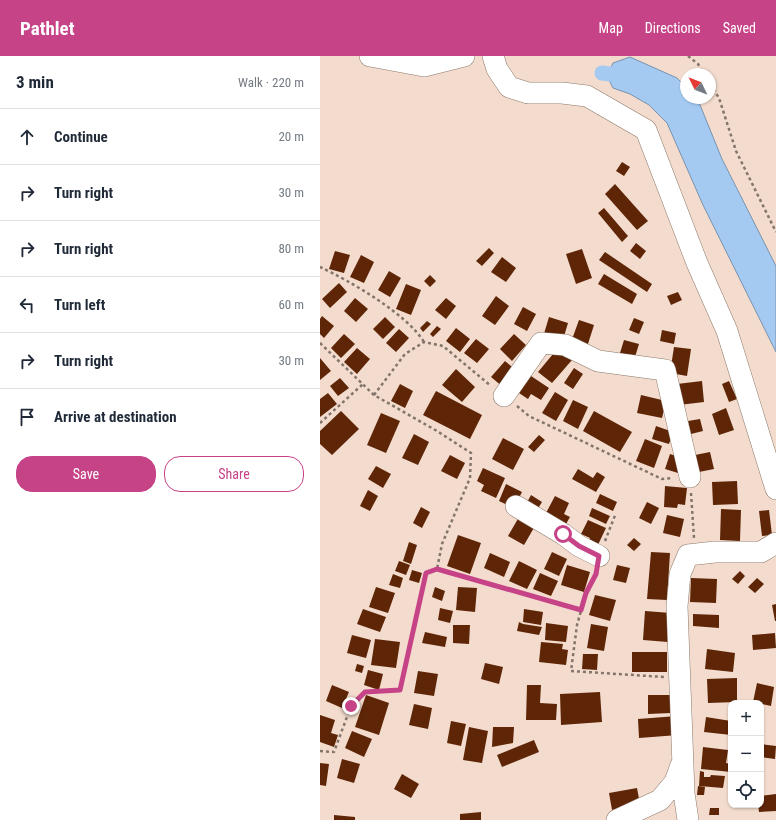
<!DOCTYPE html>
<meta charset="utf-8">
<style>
:root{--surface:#fff;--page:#f6f6f7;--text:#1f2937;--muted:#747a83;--line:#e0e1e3;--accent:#c74388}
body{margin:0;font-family:"Roboto Condensed",sans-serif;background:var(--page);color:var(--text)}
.controls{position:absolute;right:12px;bottom:12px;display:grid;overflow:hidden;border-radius:8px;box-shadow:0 1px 3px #0004}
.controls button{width:36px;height:36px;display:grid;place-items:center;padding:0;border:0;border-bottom:1px solid var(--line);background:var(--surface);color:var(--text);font:20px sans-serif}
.compass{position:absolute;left:360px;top:12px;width:36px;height:36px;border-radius:50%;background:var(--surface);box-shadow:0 1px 3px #0004;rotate:313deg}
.stop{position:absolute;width:12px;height:12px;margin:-9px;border:3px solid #c74388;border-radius:50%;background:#fff}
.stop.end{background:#c74388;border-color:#fff;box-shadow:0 1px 4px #0008}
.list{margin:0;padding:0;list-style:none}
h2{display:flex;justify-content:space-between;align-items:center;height:52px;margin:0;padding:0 16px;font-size:17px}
h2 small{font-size:13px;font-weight:400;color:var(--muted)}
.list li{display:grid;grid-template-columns:26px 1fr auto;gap:12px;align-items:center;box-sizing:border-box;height:56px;padding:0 16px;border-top:1px solid var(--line)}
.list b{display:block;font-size:15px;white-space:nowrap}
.list em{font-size:13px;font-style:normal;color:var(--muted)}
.actions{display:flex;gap:8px;padding:12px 16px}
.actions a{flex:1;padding:9px 0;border:1px solid var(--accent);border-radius:16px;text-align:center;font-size:14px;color:var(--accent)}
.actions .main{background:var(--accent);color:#fff}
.icon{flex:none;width:22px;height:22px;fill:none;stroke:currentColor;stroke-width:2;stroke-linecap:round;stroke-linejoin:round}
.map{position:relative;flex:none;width:456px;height:764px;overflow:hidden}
header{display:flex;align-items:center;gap:24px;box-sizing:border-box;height:56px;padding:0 20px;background:var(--accent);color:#fff}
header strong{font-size:19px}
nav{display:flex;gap:22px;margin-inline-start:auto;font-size:14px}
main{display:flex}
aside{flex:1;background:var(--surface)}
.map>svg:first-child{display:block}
</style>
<header>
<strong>Pathlet</strong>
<nav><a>Map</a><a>Directions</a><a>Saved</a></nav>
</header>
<main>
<aside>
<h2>3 min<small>Walk · 220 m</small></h2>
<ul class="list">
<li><svg class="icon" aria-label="ahead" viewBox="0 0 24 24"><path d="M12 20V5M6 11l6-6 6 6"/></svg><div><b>Continue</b></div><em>20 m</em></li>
<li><svg class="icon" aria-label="right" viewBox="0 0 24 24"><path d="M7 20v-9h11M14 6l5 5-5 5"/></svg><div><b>Turn right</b></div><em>30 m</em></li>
<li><svg class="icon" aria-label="right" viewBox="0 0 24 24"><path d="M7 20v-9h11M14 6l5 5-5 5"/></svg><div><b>Turn right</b></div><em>80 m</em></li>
<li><svg class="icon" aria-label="left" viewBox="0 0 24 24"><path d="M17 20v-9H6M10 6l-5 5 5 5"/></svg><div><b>Turn left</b></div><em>60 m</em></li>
<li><svg class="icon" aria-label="right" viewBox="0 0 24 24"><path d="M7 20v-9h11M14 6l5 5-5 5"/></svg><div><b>Turn right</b></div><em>30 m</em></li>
<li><svg class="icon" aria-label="arrive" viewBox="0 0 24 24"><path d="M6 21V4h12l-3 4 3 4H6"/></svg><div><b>Arrive at destination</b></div></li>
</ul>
<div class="actions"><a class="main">Save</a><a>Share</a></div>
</aside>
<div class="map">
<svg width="456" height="764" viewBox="0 0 456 764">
<rect width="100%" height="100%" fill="#f3dccd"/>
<path fill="#a4caf2" stroke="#7a92ad" d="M310,1L357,22L366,31V42H377L378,44L402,103L456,210V296L383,149L347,67L329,49L310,38L293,32L287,20L293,7Z"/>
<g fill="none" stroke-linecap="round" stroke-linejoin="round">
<path stroke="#a4caf2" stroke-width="15" d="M282,17L307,20"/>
</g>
<path fill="#5e2507" d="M302,106L310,111L304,120L296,115Z
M295,128L328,165L317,174L285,138Z
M284,152L308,180L302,186L278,157Z
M316,187L326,195L320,203L310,195Z
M169,192L174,197L162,210L156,205Z
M262,193L272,222L256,228L246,198Z
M15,195L30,199L24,217L9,213Z
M285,196L332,228L327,236L279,204Z
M41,199L54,206L44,227L30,221Z
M182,201L196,212L186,226L171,216Z
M69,215L81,222L70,241L58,234Z
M284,218L317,238L312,248L278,228Z
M110,219L116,225L110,231L104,225Z
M19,227L27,236L10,252L2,243Z
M86,228L101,234L91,259L76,253Z
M358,236L362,244L351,249L347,240Z
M176,240L189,250L175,269L162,260Z
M35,242L48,253L36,266L24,255Z
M126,242L136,250L126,263L115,254Z
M203,251L216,258L207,275L194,268Z
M2,260L14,270L4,282L0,278V263Z
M65,261L75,271L63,283L53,273Z
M229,261L248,267L242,287L223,281Z
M314,262L324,266L319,278L309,274Z
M259,264L274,269L267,291L251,286Z
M107,265L111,268L103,276L100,272Z
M117,270L121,273L113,281L110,278Z
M136,272L150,283L140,296L126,285Z
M79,273L89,282L76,296L66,287Z
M342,274L356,277L354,288L340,285Z
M24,278L35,288L21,302L11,292Z
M194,278L206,289L192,305L180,293Z
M156,283L169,293L157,307L144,297Z
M304,284L319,288L315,301L300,297Z
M354,291L371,293L367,320L350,317Z
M37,292L50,303L37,318L24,306Z
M238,292L252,304L232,327L218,316Z
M0,302L11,315L0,324Z
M185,305L197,315L183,331L171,321Z
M254,312L263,318L253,333L244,327Z
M136,313L155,331L142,346L122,329Z
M211,320L229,332L221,344L211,338L208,343L199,337Z
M20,322L29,332L18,340L10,330Z
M382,325L384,346L359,349L357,328Z
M409,325L417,343L409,346L402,328Z
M80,328L93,335L85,352L71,345Z
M116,335L162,359L150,383L103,359Z
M235,336L248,344L236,365L222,357Z
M8,337L17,348L0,361V343Z
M321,339L346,345L342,362L317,357Z
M253,344L268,351L258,373L243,365Z
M406,352L414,374L399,379L392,358Z
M21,355L39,373L12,399L0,388V375Z
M274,355L312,376L300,396L263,375Z
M61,357L80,365L66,397L47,389Z
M380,363L383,375L371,378L368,365Z
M336,370L353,376L349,388L332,383Z
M94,378L109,386L98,409L82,402Z
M219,379L225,384L214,396L208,391Z
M183,382L204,393L193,414L172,403Z
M325,383L342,390L334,412L316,405Z
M390,396L394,413L374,417L370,400Z
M350,398L362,402L358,417L345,413Z
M130,399L145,407L137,423L121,415Z
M56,410L71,418L63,432L48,423Z
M163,412L185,422L176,442L161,435L164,429L157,425Z
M258,413L273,422L277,416L285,421L276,436L252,423Z
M417,425L418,448L393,449L392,426Z
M186,428L202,436L194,452L179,445Z
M345,430L367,432L365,449L358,448L357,452L344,451Z
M48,434L58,440L50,455L40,450Z
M280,438L297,446L293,455L276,447Z
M211,439L222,446L214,459L204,452Z
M235,440L249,447L244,458L250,461L246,468L226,457Z
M327,446L339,452L331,468L319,462Z
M101,451L110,456L102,472L93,467Z
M272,452L290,460L286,468L269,460Z
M401,453L421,454L420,485L400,484Z
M449,454L452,479L442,480L439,455Z
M347,459L364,463L360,481L343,477Z
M199,461L215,470L204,489L188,480Z
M268,464L286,472L276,493L266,489L270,482L261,478Z
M138,479L161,487L150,518L127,510Z
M314,482L321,488L314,495L307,489Z
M89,486L97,489L91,508L83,505Z
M232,496L247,503L239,520L224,513Z
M331,496L350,497L347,544L327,543Z
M170,497L190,506L184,521L164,512Z
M79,505L90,509L86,519L75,515Z
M199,505L217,514L207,533L189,525Z
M247,509L270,516L264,536L241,529Z
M297,509L310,512L306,527L293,524Z
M92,514L102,517L99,527L89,524Z
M420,515L425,520L418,528L412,523Z
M220,517L238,525L231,540L213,533Z
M73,518L83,522L80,532L69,529Z
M371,522L397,523L396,547L370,546Z
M437,522L444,528L435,537L428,531Z
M56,531L75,537L68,557L49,551Z
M115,531L125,535L122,545L112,541Z
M138,531L157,532L155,556L136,554Z
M275,539L296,544L290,565L269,559Z
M456,548V565H455L452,549Z
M120,552L133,555L130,567L118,564Z
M43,553L66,561L60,576L37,568Z
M204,553L223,556L221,569L203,566Z
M325,555L351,557L348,586L323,584Z
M373,558L399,559V572L373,570Z
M199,566L203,568L222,571L219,579L197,575Z
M226,567L248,570L246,586L225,584Z
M271,568L288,571L284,595L267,592Z
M133,569H150L149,588L133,587Z
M105,576L127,581L125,591L102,587Z
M455,577L456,592L433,594L432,579Z
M32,579L51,584L46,602L27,597Z
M55,583L80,586L76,612L51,609Z
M221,586L243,588L242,593L248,594L246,609L219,606Z
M387,593L415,597L413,616L385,613Z
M312,596H347V616H312Z
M263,598H278L277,614L262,613Z
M165,607L183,611L179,628L161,623Z
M37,608L44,610L42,617L35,615Z
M48,614L63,618L59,634L44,629Z
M98,615L118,618L114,640L94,637Z
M417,622V646L388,647L387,623Z
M437,627L454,631L451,650L433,646Z
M12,629L29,636L22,652L6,645Z
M207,629H221L220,647L237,648L236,664H206Z
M280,636L282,666L241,669L240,638Z
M46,639L69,647L59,679L35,671Z
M328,639H351V657L328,658Z
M94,648L112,652L108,673L89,669Z
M0,659L15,664L11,677L18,679L14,691L0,686Z
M357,660L358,679L319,682L318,663Z
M386,661L411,665V679L384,676Z
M131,665L146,668L141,690L127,687Z
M149,671L168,675L162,707L143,704Z
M173,671H194L193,687L172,691Z
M32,675L52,683L44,701L25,692Z
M214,684L219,696L182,711L177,699Z
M441,688L456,690L455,703L441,701Z
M383,691L408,694L406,707L411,708V716L381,713Z
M22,703L40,708L34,727L17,722Z
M0,707L9,708L6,730L0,729Z
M380,715L384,716V721H390L391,719L405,720L403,732L379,730Z
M82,718L99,728L91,742L74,733Z
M378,730L385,731L384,739H377Z
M317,732L320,748L292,754L289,737Z
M456,738V755L439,756L438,749H441V740Z
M390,752H399V759H389Z
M161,756V764H140V758Z
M14,759L35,761V764H14Z"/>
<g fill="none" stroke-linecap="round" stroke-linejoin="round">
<defs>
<path id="minor" d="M50,0L104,10L144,0
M173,0L177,13L189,31L208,37H242L267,40L326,74L377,207L407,275L456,433
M184,340L221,287L245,289L278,305L345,314L370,421
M196,450L243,478L259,490L279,500
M297,764L340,744L355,726L361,709
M368,764L364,737L357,550L360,518L368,499L395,496H441L456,487"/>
</defs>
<use href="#minor" stroke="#8d796b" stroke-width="22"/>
<path stroke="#83756b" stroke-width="2.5" stroke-dasharray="3 3" stroke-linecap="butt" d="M368,0L378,8L384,18
M390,28L399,42L416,95L456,176
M0,211C30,225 87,258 104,286
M0,287L54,339L117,375L151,397L150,422L122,488L117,513
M54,339L85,298L104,286L123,290L171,330
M197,350L209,360L342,423L352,422
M0,367L43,328
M371,437L374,482
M285,485L296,457
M276,517L266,537L257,569L251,615L344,621
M0,695L14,696L31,650L45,637L80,634L106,517L117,513L261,554"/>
<use href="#minor" stroke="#fff" stroke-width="21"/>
</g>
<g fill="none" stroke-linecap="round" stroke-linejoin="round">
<path stroke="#c74388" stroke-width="5" d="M31,650L45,636L80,634L106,517L117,513L261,554L266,537L276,518L279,500L259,490L243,478"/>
</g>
</svg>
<div class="controls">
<button>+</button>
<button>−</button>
<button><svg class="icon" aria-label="locate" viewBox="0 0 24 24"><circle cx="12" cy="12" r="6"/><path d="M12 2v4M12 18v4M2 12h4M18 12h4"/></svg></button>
</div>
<svg class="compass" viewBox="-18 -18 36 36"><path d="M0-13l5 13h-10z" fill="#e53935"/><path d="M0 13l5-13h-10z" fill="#747a83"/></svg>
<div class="stop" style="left:243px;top:478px"></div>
<div class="stop end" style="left:31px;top:650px"></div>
</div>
</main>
